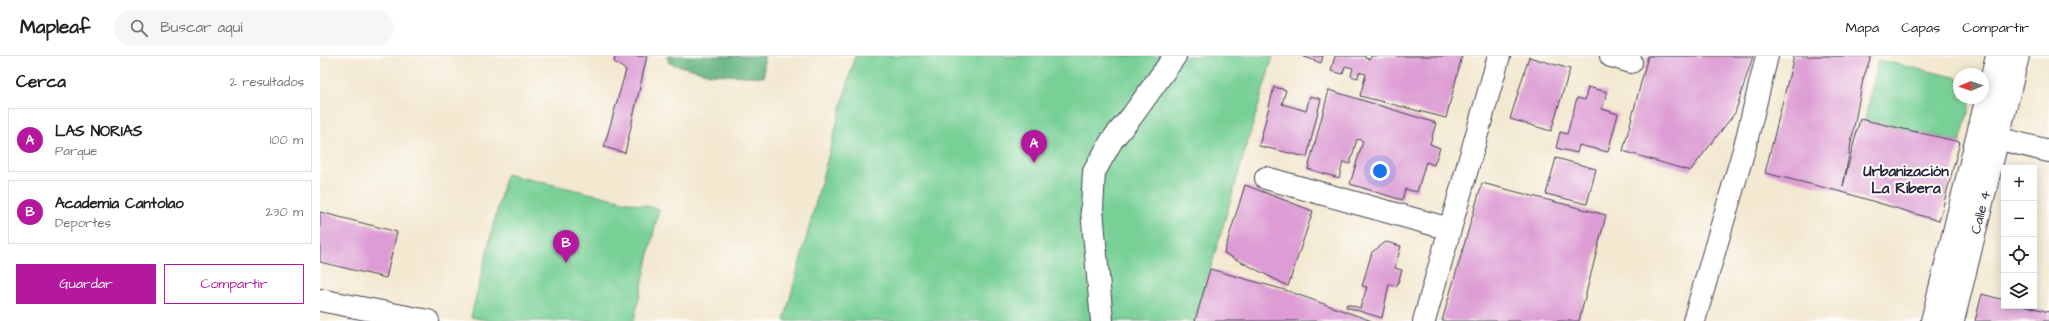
<!DOCTYPE html>
<html lang="es">
<meta charset="utf-8">
<style>
:root{--surface:#fff;--page:#f6f6f6;--text:#222;--muted:#767676;--line:#e0e0e0;--accent:#b5179e}
body{margin:0;font-family:"Architects Daughter",sans-serif;background:var(--page);color:var(--text)}
.controls{position:absolute;right:12px;bottom:12px;display:grid;overflow:hidden;border-radius:0px;box-shadow:0 2px 10px #0003}
.controls button{width:36px;height:36px;display:grid;place-items:center;padding:0;border:0;border-bottom:1px solid var(--line);background:var(--surface);color:var(--text);font:20px sans-serif}
.compass{position:absolute;left:1633px;top:12px;width:36px;height:36px;border-radius:50%;background:var(--surface);box-shadow:0 2px 10px #0003;rotate:268deg}
.you{position:absolute;left:1060px;top:115px;width:14px;height:14px;margin:-10px;border:3px solid #fff;border-radius:50%;background:#1a73e8;box-shadow:0 0 0 6px #1a73e833}
.badge{display:grid;place-items:center;width:26px;height:26px;border-radius:50%;background:var(--accent);color:#fff;font-size:13px;font-weight:700}
.pin{position:absolute;translate:-50% -33px;filter:drop-shadow(0 1px 2px #0008)}
.pin::after{content:'';position:absolute;top:21px;width:14px;height:12px;background:inherit;clip-path:polygon(0 0,100% 0,50% 100%)}
.list{margin:0;padding:0;list-style:none}
h2{display:flex;justify-content:space-between;align-items:center;height:52px;margin:0;padding:0 16px;font-size:17px}
h2 small{font-size:13px;font-weight:400;color:var(--muted)}
.list li{display:grid;grid-template-columns:26px 1fr auto;gap:12px;align-items:center;box-sizing:border-box;height:64px;margin:0 8px 8px;padding:0 8px;border:1px solid var(--line);border-radius:0px}
.list b{display:block;font-size:15px;white-space:nowrap}
.list p{margin:0;font-size:13px;white-space:nowrap;color:var(--muted)}
.list em{font-size:13px;font-style:normal;color:var(--muted)}
.actions{display:flex;gap:8px;padding:12px 16px}
.actions a{flex:1;padding:9px 0;border:1px solid var(--accent);border-radius:0px;text-align:center;font-size:14px;color:var(--accent)}
.actions .main{background:var(--accent);color:#fff}
.icon{flex:none;width:22px;height:22px;fill:none;stroke:currentColor;stroke-width:2;stroke-linecap:round;stroke-linejoin:round}
.map{position:relative;flex:none;width:1729px;height:265px;overflow:hidden}
header{display:flex;align-items:center;gap:24px;box-sizing:border-box;height:56px;padding:0 20px;background:var(--surface);border-bottom:1px solid var(--line)}
header strong{font-size:19px}
nav{display:flex;gap:22px;margin-inline-start:auto;font-size:14px}
.search{width:280px;height:36px;background:var(--page);display:flex;align-items:center;gap:10px;box-sizing:border-box;padding:0 14px;border-radius:22px;color:var(--muted);font-size:15px}
main{display:flex}
aside{flex:1;background:var(--surface)}
.map>svg:first-child{display:block}
</style>
<header>
<strong>Mapleaf</strong>
<div class="search"><svg class="icon" aria-label="search" viewBox="0 0 24 24"><circle cx="10" cy="10" r="6"/><path d="M15 15l6 6"/></svg>Buscar aquí</div>
<nav><a>Mapa</a><a>Capas</a><a>Compartir</a></nav>
</header>
<main>
<aside>
<h2>Cerca<small>2 resultados</small></h2>
<ul class="list">
<li><span class="badge">A</span><div><b>LAS NORIAS</b><p>Parque</p></div><em>100 m</em></li>
<li><span class="badge">B</span><div><b>Academia Cantolao</b><p>Deportes</p></div><em>230 m</em></li>
</ul>
<div class="actions"><a class="main">Guardar</a><a>Compartir</a></div>
</aside>
<div class="map">
<svg width="1729" height="265" viewBox="0 0 1729 265">
<rect width="100%" height="100%" fill="#fdfcf7"/>
<filter id="ink" filterUnits="userSpaceOnUse"><feTurbulence type="fractalNoise" baseFrequency=".025" numOctaves="2"/><feDisplacementMap in="SourceGraphic" scale="8" xChannelSelector="R" yChannelSelector="G"/><feConvolveMatrix kernelMatrix="1 2 1 2 8 2 1 2 1" color-interpolation-filters="sRGB"/></filter>
<filter id="wash" filterUnits="userSpaceOnUse"><feTurbulence type="fractalNoise" baseFrequency=".012" numOctaves="4" result="noise"/><feDisplacementMap in="SourceGraphic" scale="16" xChannelSelector="R" yChannelSelector="G"/><feGaussianBlur stdDeviation="0.9" result="paint"/><feColorMatrix in="noise" values="0 0 0 0 0 0 0 0 0 0 0 0 0 0 0 0 0 1.4 0 .05"/><feComposite in="paint" operator="in"/></filter>
<g filter="url(#wash)">
<rect width="100%" height="100%" fill="#f3e8d0"/>
<path fill="#78d096" stroke="#4d7968" d="M535,0H953L875,265H464Z
M1558,4L1639,22V42H1652L1640,86L1545,64Z
M186,118L339,153L314,265H170L151,261Z"/>
<path fill="#62b27f" stroke="#426a5d" d="M347,0H444V21L390,18L349,7Z"/>
<g id="blocks">
<path fill="#dd9dd4" d="M296,0H327L305,97L284,91L306,14L294,6Z
M982,0H1003L1001,7Z
M1015,0H1045V2L1050,3L1051,0H1142L1126,62L1040,40L1046,18L1039,16L1038,22L1031,20L1033,12L1025,10L1023,18L1011,15Z
M1328,0H1433L1415,57L1370,115L1303,95Z
M1474,0H1551L1543,23L1523,130L1540,63L1640,86L1619,165L1522,136L1445,117Z
M1209,1L1250,13L1231,75L1190,63Z
M954,31L966,34L962,48L976,52L986,55L990,40L1001,43L987,101L939,90Z
M1268,31L1287,36L1282,53L1298,58L1288,96L1259,89L1257,97L1236,92L1240,76L1247,78L1257,42L1265,44Z
M1009,34L1116,67L1110,88L1120,92L1114,109L1106,106L1097,136L1085,133L1082,144L1030,128L1043,85L1037,83L1030,108L1023,106L1019,122L988,113Z
M1236,102L1276,113L1267,148L1226,138Z
M1162,127L1286,159L1259,265H1122Z
M925,129L993,155L968,230L904,197Z
M0,156L77,176L66,222L0,206Z
M1066,186L1081,190L1075,212L1082,214L1077,230L1069,228L1062,262L1026,251L1027,248L1040,252L1047,231L1042,230L1052,196Z
M890,213L965,234L1052,265H875Z
M1662,238L1684,244V250H1707L1729,256V265H1655Z"/>
</g>
</g>
<g filter="url(#ink)">
<use href="#blocks" fill-opacity="0" stroke="#414051" stroke-width="1"/>
<g fill="none" stroke-linecap="round" stroke-linejoin="round">
<defs>
<path id="minor" d="M1291,0L1311,6
M1664,79L1729,95
M946,122L1130,173
M782,265L772,154L774,116L792,84L812,60L855,0
M1104,265L1179,0
M1374,265L1425,90L1447,0
M1612,265L1677,0
M1633,265L1698,0"/>
<path id="major" d="M0,244L108,265"/>
</defs>
<use href="#minor" stroke="#414051" stroke-width="24"/>
<use href="#major" stroke="#414051" stroke-width="24"/>
<use href="#minor" stroke="#fff" stroke-width="22"/>
<use href="#major" stroke="#fff" stroke-width="22"/>
</g>
</g>
<g text-anchor="middle" stroke-width="4" stroke-linejoin="round" paint-order="stroke">
<g font-size="14" fill="#22223b" stroke="#fdfcf7">
<text transform="translate(1660 156) rotate(-76)" y="5">Calle 4</text>
</g>
<g font-size="15" font-weight="bold" fill="#22223b" stroke="#fdfcf7">
<text x="1586" y="120">Urbanización<tspan x="1586" dy="17">La Ribera</tspan></text>
</g>
</g>
</svg>
<div class="controls">
<button>+</button>
<button>−</button>
<button><svg class="icon" aria-label="locate" viewBox="0 0 24 24"><circle cx="12" cy="12" r="6"/><path d="M12 2v4M12 18v4M2 12h4M18 12h4"/></svg></button>
<button><svg class="icon" aria-label="layers" viewBox="0 0 24 24"><path d="M12 4l9 5-9 5-9-5zM3 14l9 5 9-5"/></svg></button>
</div>
<svg class="compass" viewBox="-18 -18 36 36"><path d="M0-13l5 13h-10z" fill="#e53935"/><path d="M0 13l5-13h-10z" fill="#767676"/></svg>
<div class="you"></div>
<div class="pin badge" style="left:714px;top:107px">A</div>
<div class="pin badge" style="left:246px;top:207px">B</div>
</div>
</main>
